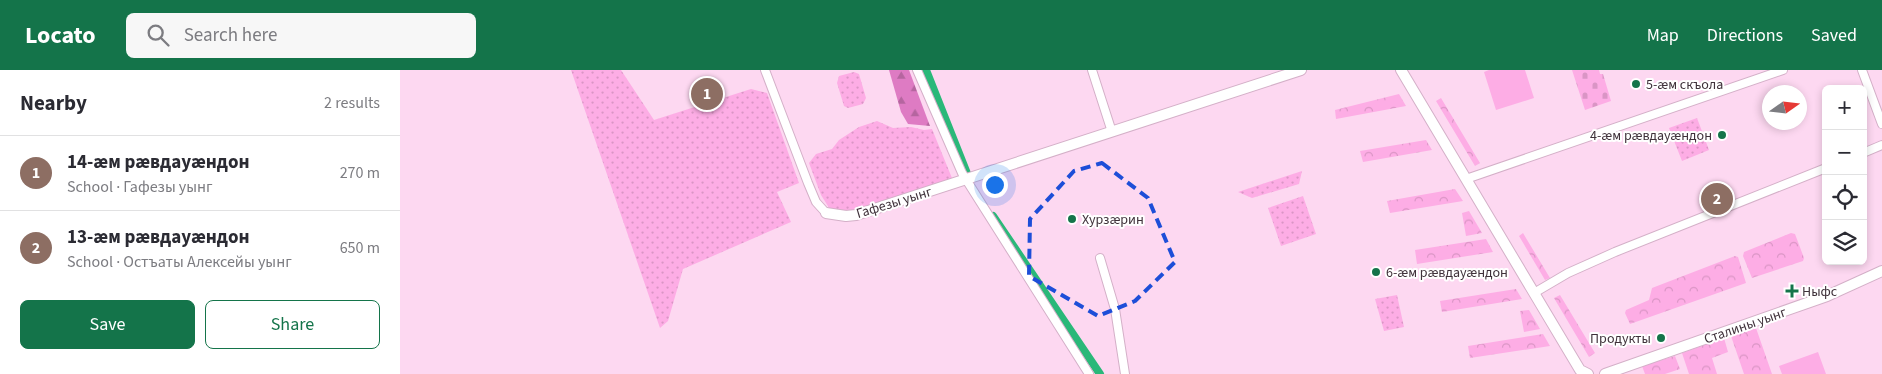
<!DOCTYPE html>
<meta charset="utf-8">
<style>
:root{--surface:#fff;--page:#f7f7f7;--text:#2b2b33;--muted:#7c7c81;--line:#e1e1e2;--accent:#14744a}
body{margin:0;font-family:"Source Sans 3",sans-serif;background:var(--page);color:var(--text)}
.controls{position:absolute;right:15px;top:15px;display:grid;overflow:hidden;border-radius:8px;box-shadow:0 2px 8px #0003}
.controls button{width:45px;height:45px;display:grid;place-items:center;padding:0;border:0;border-bottom:1px solid var(--line);background:var(--surface);color:var(--text);font:25px sans-serif}
.compass{position:absolute;left:1362px;top:15px;width:45px;height:45px;border-radius:50%;background:var(--surface);box-shadow:0 2px 8px #0003;rotate:76deg}
.you{position:absolute;left:594px;top:114px;width:18px;height:18px;margin:-12px;border:4px solid #fff;border-radius:50%;background:#1a73e8;box-shadow:0 0 0 8px #1a73e833}
.badge{display:grid;place-items:center;width:32px;height:32px;border-radius:50%;background:var(--accent);color:#fff;font-size:16px;font-weight:700}
.pin{position:absolute;translate:-50% -50%;border:2px solid #fff;box-shadow:0 1px 5px #0006}
.list{margin:0;padding:0;list-style:none}
h2{display:flex;justify-content:space-between;align-items:center;height:65px;margin:0;padding:0 20px;font-size:21px}
h2 small{font-size:16px;font-weight:400;color:var(--muted)}
.list li{display:grid;grid-template-columns:32px 1fr auto;gap:15px;align-items:center;box-sizing:border-box;height:75px;padding:0 20px;border-top:1px solid var(--line)}
.list b{display:block;font-size:19px;white-space:nowrap}
.list p{margin:0;font-size:16px;white-space:nowrap;color:var(--muted)}
.list em{font-size:16px;font-style:normal;color:var(--muted)}
.actions{display:flex;gap:10px;padding:15px 20px}
.actions a{flex:1;padding:11px 0;border:1px solid var(--accent);border-radius:8px;text-align:center;font-size:18px;color:var(--accent)}
.actions .main{background:var(--accent);color:#fff}
.icon{flex:none;width:28px;height:28px;fill:none;stroke:currentColor;stroke-width:2;stroke-linecap:round;stroke-linejoin:round}
.map{position:relative;flex:none;width:1482px;height:304px;overflow:hidden}
header{display:flex;align-items:center;gap:30px;box-sizing:border-box;height:70px;padding:0 25px;background:var(--accent);color:#fff}
header strong{font-size:24px}
nav{display:flex;gap:28px;margin-inline-start:auto;font-size:18px}
.search{width:350px;height:45px;background:var(--page);display:flex;align-items:center;gap:12px;box-sizing:border-box;padding:0 18px;border-radius:8px;color:var(--muted);font-size:19px}
main{display:flex}
aside{flex:1;background:var(--surface)}
.map>svg:first-child{display:block}
</style>
<header>
<strong>Locato</strong>
<div class="search"><svg class="icon" aria-label="search" viewBox="0 0 24 24"><circle cx="10" cy="10" r="6"/><path d="M15 15l6 6"/></svg>Search here</div>
<nav><a>Map</a><a>Directions</a><a>Saved</a></nav>
</header>
<main>
<aside>
<h2>Nearby<small>2 results</small></h2>
<ul class="list">
<li><span class="badge" style="background:#8d6e63">1</span><div><b>14-æм рӕвдауӕндон</b><p>School · Гафезы уынг</p></div><em>270 m</em></li>
<li><span class="badge" style="background:#8d6e63">2</span><div><b>13-æм рӕвдауӕндон</b><p>School · Остъаты Алексейы уынг</p></div><em>650 m</em></li>
</ul>
<div class="actions"><a class="main">Save</a><a>Share</a></div>
</aside>
<div class="map">
<svg width="1482" height="304" viewBox="0 0 1482 304">
<defs>
<pattern id="grass-dots" width="8" height="8" patternUnits="userSpaceOnUse" patternTransform="scale(1.25)"><rect width="8" height="8" fill="#fdade5"/><path d="M2 2h.1M6 6h.1" fill="none" stroke="#da95c5" stroke-width="1.8" stroke-linecap="round"/></pattern>
<pattern id="forest-firs" width="22" height="20" patternUnits="userSpaceOnUse" patternTransform="scale(1.25)"><rect width="22" height="20" fill="#de7bc3"/><path d="M5 1l3.5 6h-7zM16 11l3.5 6h-7z" fill="#b5659f"/></pattern>
<pattern id="cemetery-stones" width="16" height="16" patternUnits="userSpaceOnUse" patternTransform="scale(1.25)"><rect width="16" height="16" fill="#fdade5"/><path d="M2 7V4a2 2 0 0 1 4 0v3zM10 15v-3a2 2 0 0 1 4 0v3z" fill="#da95c5"/></pattern>
<pattern id="park-crowns" width="20" height="18" patternUnits="userSpaceOnUse" patternTransform="scale(1.25)"><rect width="20" height="18" fill="#fdade5"/><path d="M2 6a3 3 0 1 1 6 0M12 15a3 3 0 1 1 6 0" fill="none" stroke="#da95c5"/></pattern>
</defs>
<rect width="100%" height="100%" fill="#fdd8f1"/>
<path fill="url(#grass-dots)" d="M171,0H221L254,50L351,19L367,23L399,113L377,122L391,152L283,199L268,251L260,258Z
M454,2L459,4L466,28L463,34L448,38L444,36L437,13L439,6Z
M1297,48L1309,80L1282,91L1269,58Z
M477,51L493,58L511,57L524,60L532,59L554,113L456,148L431,141L421,125L409,93L416,84L432,79L439,70L459,57Z
M902,101L899,114L852,128L838,122Z
M903,126L916,164L881,176L868,138Z
M997,225L1004,257L984,261L975,229Z"/>
<path fill="url(#forest-firs)" d="M489,0H509L530,56L508,54L501,42Z"/>
<path fill="url(#cemetery-stones)" d="M1172,0H1199L1200,4H1203L1211,31L1185,40Z"/>
<path fill="url(#park-crowns)" d="M999,24L1006,36L936,49L935,40Z
M1041,28L1080,93L1075,96L1036,31Z
M1026,70L1032,80L963,92L960,81Z
M1055,119L1063,131L990,143L987,131Z
M1069,141L1082,163L1066,166L1062,143Z
M1123,163L1150,208L1145,210L1119,166Z
M1391,163L1395,164L1404,188L1403,191L1352,208L1343,186L1344,182Z
M1086,169L1093,182L1017,194L1015,180Z
M1335,186L1338,187L1346,213L1230,254L1225,243L1226,240L1249,230L1252,218Z
M1116,219L1122,229L1042,242L1040,231Z
M1160,225L1195,283L1189,287L1154,228Z
M1129,240L1140,259L1124,262L1120,241Z
M1356,258L1372,304H1344L1331,266Z
M1143,264L1150,276L1070,288L1068,276Z
M1324,268L1328,282L1312,288L1317,304H1289L1282,283Z
M1275,286L1280,299L1265,304H1245L1242,296Z"/>
<path fill="#fdade5" d="M1089,0H1125L1134,28L1096,40L1084,2Z
M1418,282L1426,304H1382L1379,296Z"/>
<g fill="none" stroke-linecap="round" stroke-linejoin="round">
<path stroke="#2ab879" stroke-width="8" d="M526,0L568,106
M593,146L700,304"/>
<defs>
<path id="street" d="M365,0L408,113L416,132L426,143
M517,0L562,103L689,304
M692,0L712,62
M1462,0L1482,54
M1463,83L1482,75
M1066,109L1383,0
M700,188L715,239L725,304
M1134,223L1168,203L1215,182L1426,98"/>
<path id="secondary" d="M1001,0L1180,300L1188,304
M426,143L446,146L456,145L901,0
M1205,304L1427,226L1482,201"/>
</defs>
<use href="#street" stroke="#d4b0c8" stroke-width="10"/>
<use href="#secondary" stroke="#d4b0c8" stroke-width="12"/>
<use href="#street" stroke="#fff" stroke-width="8"/>
<use href="#secondary" stroke="#fff" stroke-width="10"/>
</g>
<path fill="none" stroke="#1d4ed8" stroke-width="4" stroke-dasharray="10 6" stroke-linejoin="round" d="M702,93L748,128L775,192L735,231L698,246L629,206L630,149L674,101Z"/>
<g fill="#14744a" stroke="#fff" stroke-width="2">
<circle cx="1236" cy="14" r="5"/>
<circle cx="1322" cy="65" r="5"/>
<circle cx="672" cy="149" r="5"/>
<circle cx="976" cy="202" r="5"/>
<path d="M1389.5 213.5h5v5h5v5h-5v5h-5v-5h-5v-5h5z"/>
<circle cx="1261" cy="268" r="5"/>
</g>
<g text-anchor="middle" stroke-width="4" stroke-linejoin="round" paint-order="stroke">
<g font-size="14" fill="#3f313a" stroke="#fff" text-anchor="start">
<text x="1246" y="19">5-æм скъола</text>
<text x="1312" y="70" text-anchor="end">4-æм рӕвдауӕндон</text>
<text x="682" y="154">Хурзæрин</text>
<text x="986" y="207">6-æм рӕвдауӕндон</text>
<text x="1402" y="226">Ныфс</text>
<text x="1251" y="273" text-anchor="end">Продукты</text>
</g>
<g font-size="14" fill="#3f313a" stroke="#fff">
<text transform="translate(494 132) rotate(-17)" y="5">Гафезы уынг</text>
<text transform="translate(1345 255) rotate(-19)" y="5">Сталины уынг</text>
</g>
</g>
</svg>
<div class="controls">
<button>+</button>
<button>−</button>
<button><svg class="icon" aria-label="locate" viewBox="0 0 24 24"><circle cx="12" cy="12" r="6"/><path d="M12 2v4M12 18v4M2 12h4M18 12h4"/></svg></button>
<button><svg class="icon" aria-label="layers" viewBox="0 0 24 24"><path d="M12 4l9 5-9 5-9-5zM3 14l9 5 9-5"/></svg></button>
</div>
<svg class="compass" viewBox="-18 -18 36 36"><path d="M0-13l5 13h-10z" fill="#e53935"/><path d="M0 13l5-13h-10z" fill="#7c7c81"/></svg>
<div class="you"></div>
<div class="pin badge" style="left:307px;top:24px;background:#8d6e63">1</div>
<div class="pin badge" style="left:1317px;top:129px;background:#8d6e63">2</div>
</div>
</main>
